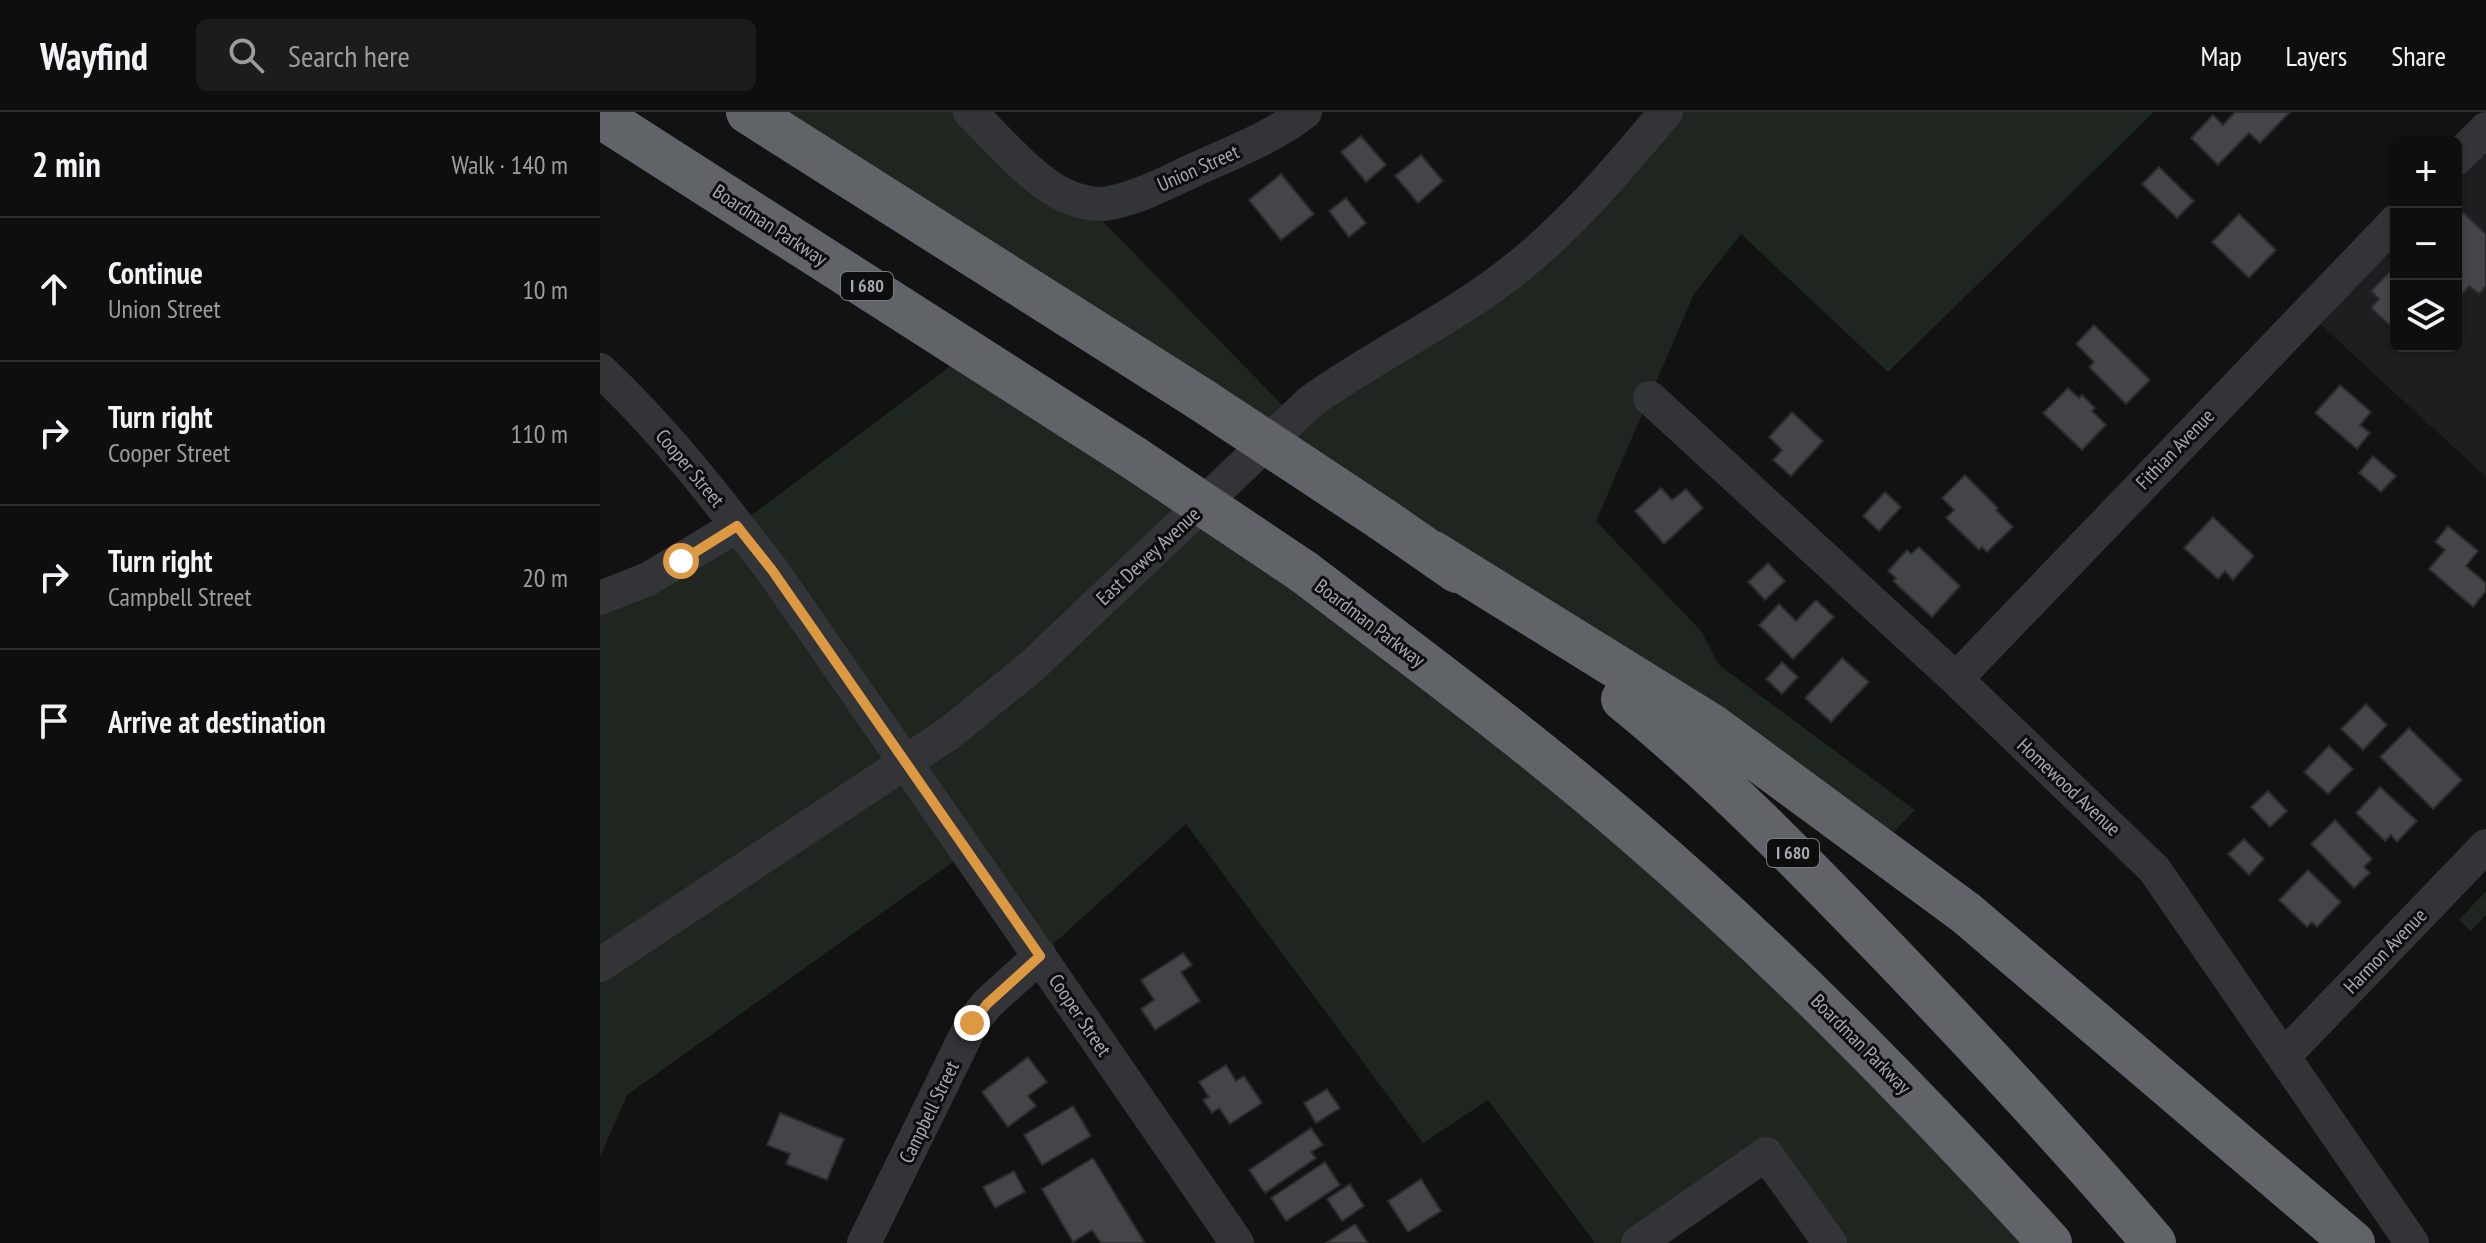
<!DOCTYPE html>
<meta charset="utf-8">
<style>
:root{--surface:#0e0e0e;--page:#1c1c1c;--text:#f1f3f6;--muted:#9b9c9e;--line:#2e2e2e}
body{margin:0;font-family:"PT Sans Narrow",sans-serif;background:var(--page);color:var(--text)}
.controls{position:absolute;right:24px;top:24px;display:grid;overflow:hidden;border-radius:12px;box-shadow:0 2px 6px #0004}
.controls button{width:72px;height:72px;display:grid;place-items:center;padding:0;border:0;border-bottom:2px solid var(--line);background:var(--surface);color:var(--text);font:40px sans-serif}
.stop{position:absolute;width:24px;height:24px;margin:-18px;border:6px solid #dc9942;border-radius:50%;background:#fff}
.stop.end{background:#dc9942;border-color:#fff;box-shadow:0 2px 8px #0008}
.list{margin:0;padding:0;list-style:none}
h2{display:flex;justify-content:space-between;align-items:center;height:104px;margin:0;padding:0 32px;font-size:34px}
h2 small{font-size:26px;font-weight:400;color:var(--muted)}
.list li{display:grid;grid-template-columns:52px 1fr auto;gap:24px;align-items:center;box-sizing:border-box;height:144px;padding:0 32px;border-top:2px solid var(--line)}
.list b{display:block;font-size:30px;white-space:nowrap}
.list p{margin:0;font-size:26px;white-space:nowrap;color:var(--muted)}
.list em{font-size:26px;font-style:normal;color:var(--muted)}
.icon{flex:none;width:44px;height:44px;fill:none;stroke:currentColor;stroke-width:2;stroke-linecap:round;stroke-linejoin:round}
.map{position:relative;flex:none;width:1886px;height:1131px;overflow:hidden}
header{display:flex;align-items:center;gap:48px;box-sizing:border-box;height:112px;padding:0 40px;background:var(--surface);border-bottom:2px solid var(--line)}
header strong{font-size:38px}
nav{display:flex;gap:44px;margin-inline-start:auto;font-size:28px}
.search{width:560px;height:72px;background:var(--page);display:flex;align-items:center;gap:20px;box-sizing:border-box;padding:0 28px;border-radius:12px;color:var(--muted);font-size:30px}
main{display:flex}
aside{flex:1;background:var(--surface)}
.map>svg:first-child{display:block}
</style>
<header>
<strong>Wayfind</strong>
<div class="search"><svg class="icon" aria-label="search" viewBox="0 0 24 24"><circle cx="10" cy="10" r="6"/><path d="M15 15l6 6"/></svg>Search here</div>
<nav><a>Map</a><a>Layers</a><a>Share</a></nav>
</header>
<main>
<aside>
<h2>2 min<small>Walk · 140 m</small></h2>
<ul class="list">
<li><svg class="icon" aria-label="ahead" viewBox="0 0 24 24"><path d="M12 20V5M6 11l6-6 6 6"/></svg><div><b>Continue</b><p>Union Street</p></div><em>10 m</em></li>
<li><svg class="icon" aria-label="right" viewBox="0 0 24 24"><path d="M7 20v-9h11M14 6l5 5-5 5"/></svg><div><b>Turn right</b><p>Cooper Street</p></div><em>110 m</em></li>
<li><svg class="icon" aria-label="right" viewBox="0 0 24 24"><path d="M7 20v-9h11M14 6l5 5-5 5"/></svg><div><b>Turn right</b><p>Campbell Street</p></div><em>20 m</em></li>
<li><svg class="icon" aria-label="arrive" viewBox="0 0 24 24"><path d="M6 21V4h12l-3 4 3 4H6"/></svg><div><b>Arrive at destination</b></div></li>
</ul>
</aside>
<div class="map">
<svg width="1886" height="1131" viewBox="0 0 1886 1131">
<rect width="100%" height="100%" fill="#121213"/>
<path fill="#1e1e20" d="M1886,17V365L1707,200L1796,109V234H1856V47Z"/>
<path fill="#1f251f" d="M148,0H370L484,90L694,305L867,192L1066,0H1554L1288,260L1141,122L1094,182L996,409L1101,519L1119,553L1315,698L1278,736Z
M369,240L935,636L1450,1131H1230L1165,1042L1038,1131H995L888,988L823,1031L586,712L440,844L367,740L27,983L0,1045V486L137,414Z
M1886,779V803L1871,819L1859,808Z"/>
<path fill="#444548" stroke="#2c2c2f" stroke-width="2" d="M1635,0H1690L1660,31L1649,21L1618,53L1591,26L1613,3L1623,13Z
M761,24L786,53L766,70L741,40Z
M821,43L843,69L818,91L795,64Z
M1559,55L1594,89L1577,106L1542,72Z
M681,62L714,102L681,128L649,88Z
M746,86L766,111L749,125L729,99Z
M1856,94L1886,122V174L1879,182L1869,174L1856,190Z
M1639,102L1676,138L1649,166L1612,130Z
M1796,153V219L1771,196L1779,187L1771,179Z
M1494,213L1550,268L1526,292L1489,255L1494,250L1476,232Z
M1740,273L1771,300L1760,313L1770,321L1757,337L1715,301Z
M1468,276L1479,286L1482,283L1495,296L1492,299L1506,313L1482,338L1443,301Z
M1192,300L1223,329L1191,364L1173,348L1182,338L1169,325Z
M1773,344L1796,364L1781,380L1759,361Z
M1365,363L1398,396L1396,398L1413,415L1387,440L1382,435L1379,438L1346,406L1354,398L1342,386Z
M1061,376L1072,388L1086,377L1103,396L1064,432L1035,399Z
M1285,380L1301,395L1279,419L1263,404Z
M1613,405L1654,444L1633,468L1625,459L1618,467L1584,436Z
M1848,414L1878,439L1866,454L1886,471V479L1873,495L1829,457L1845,438L1835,430Z
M1319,435L1360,474L1332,505L1293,469L1296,466L1288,459L1307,438L1311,442Z
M1168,451L1185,469L1165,488L1148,470Z
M1216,488L1234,505L1193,547L1159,513L1179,492L1196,509Z
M1242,546L1269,570L1231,610L1205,586Z
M1182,550L1198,565L1182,582L1166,567Z
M1766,592L1787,613L1763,638L1741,617Z
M1809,616L1862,668L1833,697L1780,645Z
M1729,634L1753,657L1728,682L1704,660Z
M1780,675L1817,709L1797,730L1791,723L1785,729L1756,701Z
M1668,679L1687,699L1670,715L1651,695Z
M1735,708L1772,747L1764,755L1770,761L1754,776L1711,732Z
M1644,727L1664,747L1649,763L1628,742Z
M1708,758L1741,790L1717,815L1712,810L1707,815L1679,788Z
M583,841L592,853L581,860L600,889L555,918L541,897L554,888L541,868Z
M428,945L447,970L428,984L436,994L408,1015L382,980Z
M626,953L636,969L644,964L662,991L630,1012L619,996L612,1001L603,988L609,985L599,970Z
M727,977L740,996L716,1011L704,991Z
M473,994L491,1024L442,1053L424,1023Z
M180,1001L244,1027L227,1068L186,1052L190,1042L167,1033Z
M711,1016L723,1033L711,1040L716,1046L665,1081L649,1058Z
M493,1046L545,1131H501L492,1118L473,1130L442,1077Z
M725,1050L740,1073L686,1109L671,1086Z
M414,1059L425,1080L395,1096L383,1075Z
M821,1067L841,1099L808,1120L788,1089Z
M750,1072L764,1094L742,1109L727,1087Z
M755,1112L768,1131H726Z"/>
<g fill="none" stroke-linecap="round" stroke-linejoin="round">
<path stroke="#333438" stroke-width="34" d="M370,0C395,24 432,68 462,82C476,89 495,94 510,91C540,85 568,70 596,57C633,40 672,26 705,0
M1856,47L1886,17
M0,258C66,320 117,387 172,458
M1050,286L1356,567L1554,757L1812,1131
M0,486L48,467L137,414
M1356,567L1796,109
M384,764L637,1131
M0,853L348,622L431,555L710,290C778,241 854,207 919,154C975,109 1020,54 1066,0
M1684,944L1886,734
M264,1131L372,911L387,892L440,844
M1038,1131L1166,1042L1230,1131"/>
<path stroke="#606368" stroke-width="44" d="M148,0L602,288
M0,4L534,346
M782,407L857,459
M833,441L1112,614L1366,801L1753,1131
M704,460C814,544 927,627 1032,718C1181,846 1317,986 1450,1131
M1023,587C1119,665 1205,754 1291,843C1381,937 1470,1032 1554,1131"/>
<path stroke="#333438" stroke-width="34" d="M172,458L384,764"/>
<path stroke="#606368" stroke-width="44" d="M602,288L782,407
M534,346L704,460"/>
</g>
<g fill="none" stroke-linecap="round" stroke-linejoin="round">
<path stroke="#dc9942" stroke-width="10" d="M81,449L137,414L172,458L440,844L387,892L372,911"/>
</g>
<g text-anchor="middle" stroke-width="6" stroke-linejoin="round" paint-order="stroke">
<g fill="#0d0d0e" stroke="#777b81" stroke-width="2">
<rect x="241" y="160" width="52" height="28" rx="6"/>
<rect x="1167" y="727" width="52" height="28" rx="6"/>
</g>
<g font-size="18" font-weight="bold" fill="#a5aab2">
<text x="267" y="180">I 680</text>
<text x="1193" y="747">I 680</text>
</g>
<g font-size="20" fill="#a5aab2" stroke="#0d0d0e">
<text transform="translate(598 56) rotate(-24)" y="7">Union Street</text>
<text transform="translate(170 113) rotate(33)" y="7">Boardman Parkway</text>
<text transform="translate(1575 337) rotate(-46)" y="7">Fithian Avenue</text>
<text transform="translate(90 356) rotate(50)" y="7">Cooper Street</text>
<text transform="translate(548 444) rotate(-43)" y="7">East Dewey Avenue</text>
<text transform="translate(770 511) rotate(37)" y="7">Boardman Parkway</text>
<text transform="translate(1469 675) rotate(43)" y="7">Homewood Avenue</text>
<text transform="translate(1785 839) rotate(-46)" y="7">Harmon Avenue</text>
<text transform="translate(480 903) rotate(56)" y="7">Cooper Street</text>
<text transform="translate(1261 932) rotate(45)" y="7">Boardman Parkway</text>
<text transform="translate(329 1000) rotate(-64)" y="7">Campbell Street</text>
</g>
</g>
</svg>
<div class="controls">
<button>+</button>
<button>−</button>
<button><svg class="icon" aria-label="layers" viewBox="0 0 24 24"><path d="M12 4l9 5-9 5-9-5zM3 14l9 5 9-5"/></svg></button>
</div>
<div class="stop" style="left:81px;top:449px"></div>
<div class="stop end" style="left:372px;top:911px"></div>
</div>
</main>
